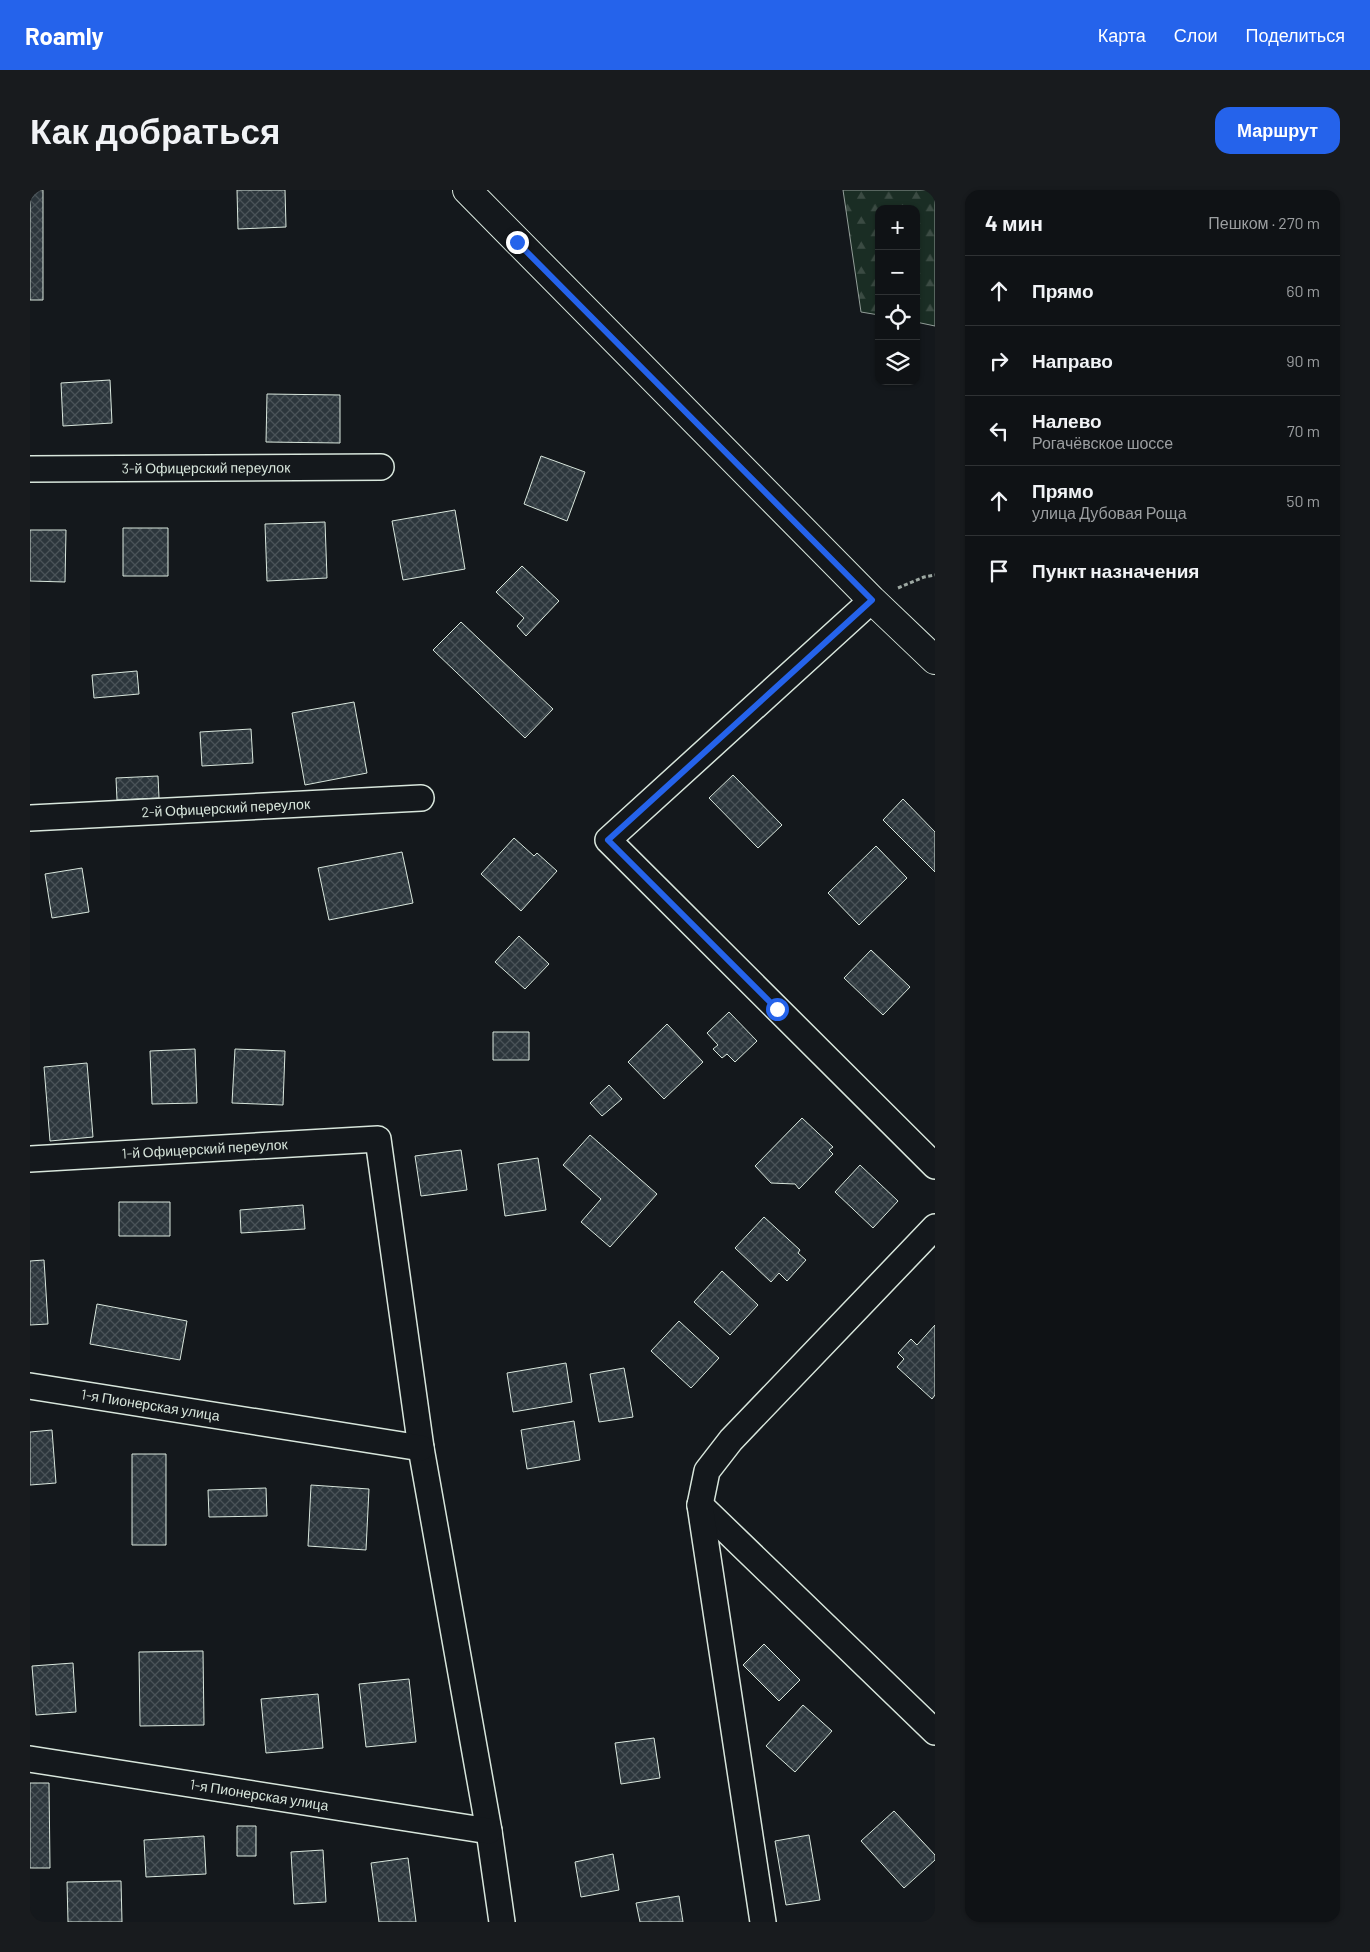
<!DOCTYPE html>
<html lang="ru">
<meta charset="utf-8">
<style>
:root{--surface:#0f1215;--page:#181b1e;--text:#f1f3f6;--muted:#9b9ea0;--line:#2f3234;--accent:#2563eb}
body{margin:0;font-family:Barlow,sans-serif;background:var(--page);color:var(--text)}
.controls{position:absolute;right:15px;top:15px;display:grid;overflow:hidden;border-radius:10px;box-shadow:0 1px 4px #0004}
.controls button{width:45px;height:45px;display:grid;place-items:center;padding:0;border:0;border-bottom:1px solid var(--line);background:var(--surface);color:var(--text);font:25px sans-serif}
.stop{position:absolute;width:15px;height:15px;margin:-11px;border:4px solid #2563eb;border-radius:50%;background:#fff}
.stop.end{background:#2563eb;border-color:#fff;box-shadow:0 1px 5px #0008}
.list{margin:0;padding:0;list-style:none}
h2{display:flex;justify-content:space-between;align-items:center;height:65px;margin:0;padding:0 20px;font-size:21px}
h2 small{font-size:16px;font-weight:400;color:var(--muted)}
.list li{display:grid;grid-template-columns:32px 1fr auto;gap:15px;align-items:center;box-sizing:border-box;height:70px;padding:0 20px;border-top:1px solid var(--line)}
.list b{display:block;font-size:19px;white-space:nowrap}
.list p{margin:0;font-size:16px;white-space:nowrap;color:var(--muted)}
.list em{font-size:16px;font-style:normal;color:var(--muted)}
.icon{flex:none;width:28px;height:28px;fill:none;stroke:currentColor;stroke-width:2;stroke-linecap:round;stroke-linejoin:round}
.map{position:relative;flex:none;width:905px;height:1732px;overflow:hidden;border-radius:15px}
header{display:flex;align-items:center;gap:30px;box-sizing:border-box;height:70px;padding:0 25px;background:var(--accent);color:#fff}
header strong{font-size:24px}
nav{display:flex;gap:28px;margin-inline-start:auto;font-size:18px}
.intro{display:flex;align-items:center;justify-content:space-between;box-sizing:border-box;height:120px;padding:0 30px}
h1{margin:0;font-size:35px}
.button{padding:12px 22px;border-radius:15px;background:var(--accent);color:#fff;font-size:18px;font-weight:700}
main{display:flex;gap:30px;padding:0 30px}
aside{flex:1;background:var(--surface);border-radius:15px;box-shadow:0 1px 4px #0004}
.map>svg:first-child{display:block}
</style>
<header>
<strong>Roamly</strong>
<nav><a>Карта</a><a>Слои</a><a>Поделиться</a></nav>
</header>
<div class="intro"><h1>Как добраться</h1><a class="button">Маршрут</a></div>
<main>
<div class="map">
<svg width="905" height="1732" viewBox="0 0 905 1732">
<defs>
<pattern id="forest-firs" width="22" height="20" patternUnits="userSpaceOnUse" patternTransform="scale(1.25)"><rect width="22" height="20" fill="#1a2d24"/><path d="M5 1l3.5 6h-7zM16 11l3.5 6h-7z" fill="#3b4b43"/></pattern>
<pattern id="building-cross-hatch" width="8" height="8" patternUnits="userSpaceOnUse" patternTransform="scale(1.25)"><rect width="8" height="8" fill="#2c363c"/><path d="M0 0l8 8M0 8l8-8" fill="none" stroke="#4a5358"/></pattern>
</defs>
<rect width="100%" height="100%" fill="#14181c"/>
<path fill="url(#forest-firs)" stroke="#939e99" d="M813,0H905V136L886,132V19H849V125L831,122Z"/>
<path fill="url(#building-cross-hatch)" stroke="#d8e6dc" d="M0,0H13V110H0Z
M207,0H255L256,37L208,39Z
M80,190L82,233L33,236L31,193Z
M237,204L310,205V253L236,252Z
M511,266L555,282L537,331L494,314Z
M425,320L435,379L373,390L362,331Z
M295,332L297,388L237,391L235,334Z
M93,338H138V386H93Z
M0,340H36L35,392L0,391Z
M492,376L529,411L496,446L487,436L494,428L466,402Z
M431,432L523,519L495,548L403,460Z
M107,481L109,504L64,508L62,485Z
M324,512L337,583L275,595L262,523Z
M221,539L223,573L172,576L170,542Z
M703,585L752,635L728,658L679,608Z
M128,586L129,608L87,610L86,588Z
M873,609L905,642V682L853,630Z
M484,648L504,666L507,663L527,681L491,721L451,684Z
M846,656L877,688L829,735L798,703Z
M372,662L383,713L299,730L288,678Z
M52,678L59,722L22,728L15,684Z
M489,746L519,774L495,799L465,772Z
M841,760L880,797L853,825L814,788Z
M699,822L727,851L705,872L697,864L692,868L683,859L688,855L677,843Z
M637,834L673,872L634,909L598,872Z
M463,842H499V870H463Z
M165,859L167,913L122,914L120,861Z
M205,859L255,861L253,915L202,913Z
M57,873L63,947L20,951L14,877Z
M579,895L592,909L572,926L560,913Z
M772,928L803,957L799,960L803,964L769,999L765,994L741,993L725,976Z
M560,945L627,1004L580,1057L551,1032L571,1009L533,975Z
M431,960L437,1000L391,1006L385,966Z
M508,968L516,1020L475,1026L468,974Z
M830,975L868,1011L843,1038L805,1002Z
M89,1012H140V1046H89Z
M273,1015L275,1039L211,1043L210,1020Z
M734,1027L770,1060L768,1063L776,1070L757,1091L749,1083L741,1092L705,1058Z
M14,1070L18,1134L0,1135V1071Z
M692,1081L728,1115L700,1145L664,1112Z
M67,1114L157,1131L150,1170L60,1154Z
M649,1131L689,1168L661,1198L621,1161Z
M905,1135V1205L902,1209L867,1177L874,1169L868,1163L881,1149L887,1155Z
M536,1173L542,1212L483,1222L477,1183Z
M594,1178L603,1227L569,1232L560,1184Z
M544,1231L550,1270L497,1279L491,1240Z
M22,1240L26,1293L0,1295V1242Z
M102,1264H136V1355H102Z
M281,1295L339,1299L336,1360L278,1356Z
M236,1298L237,1326L179,1327L178,1300Z
M734,1454L770,1490L749,1511L713,1475Z
M173,1461L174,1535L110,1536L109,1462Z
M43,1473L46,1522L6,1525L2,1476Z
M379,1489L386,1552L336,1557L329,1494Z
M288,1504L293,1558L236,1563L231,1509Z
M773,1515L802,1541L765,1582L736,1556Z
M624,1548L630,1588L591,1594L585,1553Z
M0,1593H19L20,1678H0Z
M864,1621L905,1665V1670L874,1698L831,1651Z
M207,1636H226V1666H207Z
M779,1645L790,1710L756,1715L745,1651Z
M174,1646L176,1684L116,1687L114,1650Z
M293,1660L296,1712L264,1714L261,1662Z
M583,1664L589,1700L551,1707L545,1672Z
M378,1668L386,1732H349L341,1673Z
M91,1691L92,1732H38L37,1692Z
M649,1706L653,1732H610L606,1713Z"/>
<g fill="none" stroke-linecap="round" stroke-linejoin="round">
<defs>
<g id="street">
<path id="s1" d="M0,279L351,277"/>
<path d="M842,410L578,650L905,976"/>
<path id="s2" d="M0,628L391,608"/>
<path id="s3" d="M0,969L348,949L391,1258L459,1641L472,1732"/>
<path id="s4" d="M0,1196L391,1258"/>
<path d="M670,1315L905,1542"/>
<path id="s5" d="M0,1569L459,1641"/>
<path d="M733,1732L670,1315L677,1281L701,1250L905,1037"/>
</g>
<path id="secondary" d="M437,0L842,410L905,470"/>
</defs>
<use href="#street" stroke="#d8e6dc" stroke-width="28"/>
<use href="#secondary" stroke="#d8e6dc" stroke-width="30"/>
<path stroke="#9da8a2" stroke-width="3" stroke-dasharray="4 2.5" stroke-linecap="butt" d="M868,398L894,387L905,385"/>
<use href="#street" stroke="#14181c" stroke-width="25"/>
<use href="#secondary" stroke="#14181c" stroke-width="28"/>
</g>
<g fill="none" stroke-linecap="round" stroke-linejoin="round">
<path stroke="#2563eb" stroke-width="6" d="M487,52L842,410L578,650L747,819"/>
</g>
<g text-anchor="middle" stroke-width="4" stroke-linejoin="round" paint-order="stroke">
<g font-size="14" fill="#d8e6dc" stroke="#14181c">
<text dy="5" stroke="none"><textPath href="#s1" startOffset="176">3-й Офицерский переулок</textPath></text>
<text dy="5" stroke="none"><textPath href="#s2" startOffset="196">2-й Офицерский переулок</textPath></text>
<text dy="5" stroke="none"><textPath href="#s3" startOffset="175">1-й Офицерский переулок</textPath></text>
<text dy="5" stroke="none"><textPath href="#s4" startOffset="122">1-я Пионерская улица</textPath></text>
<text dy="5" stroke="none"><textPath href="#s5" startOffset="232">1-я Пионерская улица</textPath></text>
</g>
</g>
</svg>
<div class="controls">
<button>+</button>
<button>−</button>
<button><svg class="icon" aria-label="locate" viewBox="0 0 24 24"><circle cx="12" cy="12" r="6"/><path d="M12 2v4M12 18v4M2 12h4M18 12h4"/></svg></button>
<button><svg class="icon" aria-label="layers" viewBox="0 0 24 24"><path d="M12 4l9 5-9 5-9-5zM3 14l9 5 9-5"/></svg></button>
</div>
<div class="stop" style="left:747px;top:819px"></div>
<div class="stop end" style="left:487px;top:52px"></div>
</div>
<aside>
<h2>4 мин<small>Пешком · 270 m</small></h2>
<ul class="list">
<li><svg class="icon" aria-label="ahead" viewBox="0 0 24 24"><path d="M12 20V5M6 11l6-6 6 6"/></svg><div><b>Прямо</b></div><em>60 m</em></li>
<li><svg class="icon" aria-label="right" viewBox="0 0 24 24"><path d="M7 20v-9h11M14 6l5 5-5 5"/></svg><div><b>Направо</b></div><em>90 m</em></li>
<li><svg class="icon" aria-label="left" viewBox="0 0 24 24"><path d="M17 20v-9H6M10 6l-5 5 5 5"/></svg><div><b>Налево</b><p>Рогачёвское шоссе</p></div><em>70 m</em></li>
<li><svg class="icon" aria-label="ahead" viewBox="0 0 24 24"><path d="M12 20V5M6 11l6-6 6 6"/></svg><div><b>Прямо</b><p>улица Дубовая Роща</p></div><em>50 m</em></li>
<li><svg class="icon" aria-label="arrive" viewBox="0 0 24 24"><path d="M6 21V4h12l-3 4 3 4H6"/></svg><div><b>Пункт назначения</b></div></li>
</ul>
</aside>
</main>
